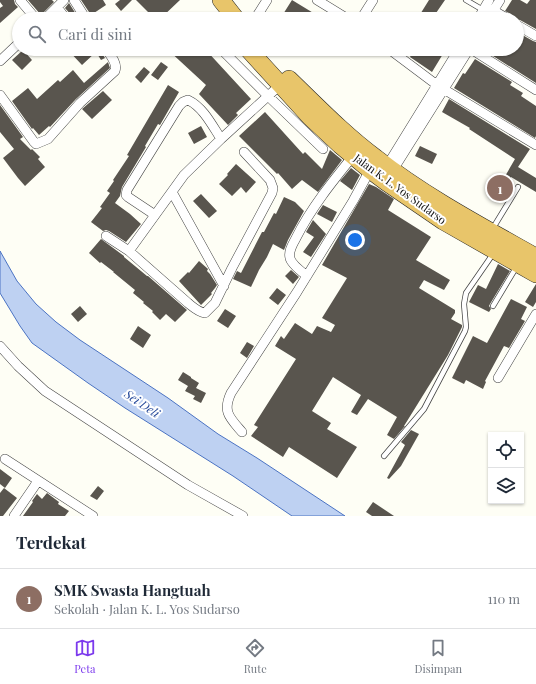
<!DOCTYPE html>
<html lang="id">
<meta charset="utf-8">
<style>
:root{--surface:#fff;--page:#f2f2f3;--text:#1f2937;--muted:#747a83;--line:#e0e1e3;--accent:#7c3aed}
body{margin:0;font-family:"Playfair Display",serif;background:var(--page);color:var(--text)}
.controls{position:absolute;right:12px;bottom:12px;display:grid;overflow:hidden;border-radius:0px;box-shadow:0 1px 3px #0004}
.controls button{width:36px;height:36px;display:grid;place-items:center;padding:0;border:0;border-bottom:1px solid var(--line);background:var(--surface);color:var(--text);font:20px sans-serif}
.you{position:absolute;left:355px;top:240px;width:14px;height:14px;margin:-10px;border:3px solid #fff;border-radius:50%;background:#1a73e8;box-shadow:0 0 0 6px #1a73e833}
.badge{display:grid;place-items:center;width:26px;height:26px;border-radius:50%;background:var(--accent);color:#fff;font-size:13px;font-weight:700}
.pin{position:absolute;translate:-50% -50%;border:2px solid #fff;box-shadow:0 1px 4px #0006}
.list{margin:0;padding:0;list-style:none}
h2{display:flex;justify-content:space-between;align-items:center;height:52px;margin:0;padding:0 16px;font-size:17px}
h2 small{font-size:13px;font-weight:400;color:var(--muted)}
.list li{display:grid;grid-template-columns:26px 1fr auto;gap:12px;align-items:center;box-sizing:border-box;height:60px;padding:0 16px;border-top:1px solid var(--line)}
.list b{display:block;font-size:15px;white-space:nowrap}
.list p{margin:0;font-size:13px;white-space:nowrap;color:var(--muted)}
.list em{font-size:13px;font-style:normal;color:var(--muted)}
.icon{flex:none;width:22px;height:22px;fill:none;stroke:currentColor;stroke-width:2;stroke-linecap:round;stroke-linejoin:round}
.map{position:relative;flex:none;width:536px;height:516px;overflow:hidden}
.search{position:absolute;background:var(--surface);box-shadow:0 1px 3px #0004;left:12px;right:12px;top:12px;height:44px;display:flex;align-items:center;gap:10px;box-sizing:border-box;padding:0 14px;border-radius:22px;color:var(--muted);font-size:15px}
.sheet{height:112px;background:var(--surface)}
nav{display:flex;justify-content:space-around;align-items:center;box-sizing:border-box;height:56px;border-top:1px solid var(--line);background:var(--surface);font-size:11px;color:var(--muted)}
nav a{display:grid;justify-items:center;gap:2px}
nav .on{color:var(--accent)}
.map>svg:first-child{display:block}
</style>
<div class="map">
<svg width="536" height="516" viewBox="0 0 536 516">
<rect width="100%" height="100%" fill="#fefef5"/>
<path fill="#bed1f2" stroke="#4b73c3" d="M0,251L17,281L36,304L56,322L80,340L168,398L218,434L257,458L345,516H292L233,476L125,408L88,383L32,343L20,326L0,293Z"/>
<path fill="#59554e" d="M0,0H14L15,4L18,7L0,23V8L3,6L0,2Z
M28,0H52L54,2L41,15Z
M81,0H103L106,5L91,15Z
M120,0H132L121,11L115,4Z
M136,0H180L160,19H155Z
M292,0L315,14L312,19H280Z
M429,0H445L436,13L445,19H424L419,16Z
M512,0H520L527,4L530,0H536V29L520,20L514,19L511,14L505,11Z
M69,3L79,19H72L71,15L65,8Z
M517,32L533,41L536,42V83L482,49H517Z
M67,49H100L101,52L105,58L101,60L96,52L82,65Z
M167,49H205L251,99L236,113L238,115L228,125L199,94L206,85Z
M401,49H446L432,72L410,57L411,55Z
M23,50L32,60L22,70L12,60Z
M475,59L512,82L510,85L523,93L521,96L536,106V136L535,138L454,88L463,73L465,74Z
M108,62L110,68L76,99L50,127L49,126L39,135L33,128L32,129L12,101L28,88L37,99L58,80L60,82L73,70L84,83Z
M161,62L168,67L158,80L151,75Z
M144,67L150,72L141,83L135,77Z
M168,85L179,92L160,125L158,124L145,146L146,147L122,187L120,196L115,203L130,214L141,224L126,242L109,231L106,230L103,231L91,222L102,208L100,207L110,193L107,191L114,181L113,180L129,156L127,155Z
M103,91L112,100L92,119L82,109Z
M449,99L530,149L518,167L536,178V192L511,177L509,181L504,178L515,159L469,129L470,128L442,112Z
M0,105L23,137L20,139L31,150L32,149L40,157L38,159L45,167L25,186L18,178L3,158L14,149L0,132Z
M265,112L303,154L305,152L322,169L330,150L342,160L318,192L302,180L292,189L278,173L277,174L239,136Z
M201,126L207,137L194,144L188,133Z
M420,146L437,154L432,164L415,156Z
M236,164L256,182L246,193L241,187L232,196L219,184L228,175L227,174Z
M351,168L360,175L352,190L340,181Z
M369,184L376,187L394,199L388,210L431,237L416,260L450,280L444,290L424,280L419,288L455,310V313L451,319L462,325V327L448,355L404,426H405L394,439L387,435L397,417L368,399L357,415L351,412L361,395L333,377L312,411L331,423L327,429L357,447L337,478L289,447L283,457L251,436L258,427L254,425L296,359L275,346L281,336L284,339L295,323L312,334L317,326L331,332L335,325L322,318L347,278L322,265Z
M201,194L217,211L209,218L193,201Z
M284,197L295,202L304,211L288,240L284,250L273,244L267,257L259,270L251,287L233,279L237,271L241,273L262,232H264L274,213L276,214Z
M323,205L337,212L332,222L317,214Z
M313,220L326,234L311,257L303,252L314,237L306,232Z
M101,239L124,256V257L147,276H148L187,310L175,322L166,314L160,320L152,312L153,311L143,303L144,302L133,293L135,290L113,272H114L101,262L100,263L89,253Z
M199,261L208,269L207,271L210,274L217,285L215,288L211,293L212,294L201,305L179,281L188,272L189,273Z
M498,264L510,271L490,304L489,306L491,309L489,312L469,302L478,285L486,289Z
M291,270L299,277L293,284L285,276Z
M536,284V302L533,307L525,302Z
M277,288L286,295L278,305L269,298Z
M511,299L527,307L521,319L525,321L509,348L504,346L485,381L486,382L483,389L466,380L464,384L452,378L473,336L487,343Z
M80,306L87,314L78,322L71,314Z
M225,309L236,316L228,328L217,321Z
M138,326L151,335L143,348L130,339Z
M247,342L254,346L247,358L240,353Z
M183,372L191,377V378L199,383L196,388L206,393L201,403L193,399L195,396L185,391L188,386L178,380Z
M411,430L419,434L401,466L389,479L387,478L405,445L401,442Z
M0,469L12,478L5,488L0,484Z
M98,486L104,491L97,500L90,496Z
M4,488L17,498L3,516H0V493Z
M47,493L59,502L58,504L69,511L65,516H23L33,502L32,501L37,494L42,499Z
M373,502L394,516H372L366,512Z"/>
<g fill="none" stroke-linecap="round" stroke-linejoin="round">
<defs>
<path id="lane" d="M466,0L483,10
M493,228L518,187
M493,306L517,266
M384,456L424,409L465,331L466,327L464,304L466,293L493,254"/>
<path id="street" d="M20,0L36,19
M74,0L86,19
M317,0L348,19
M486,6L508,19
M57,7L66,19
M45,19L64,0
M255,19L267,0
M361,19L373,0
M478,19L489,0
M488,19L500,0
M517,25L536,36
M221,49L268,96L323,149
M389,49L437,85L536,145
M471,49L536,90
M0,61L19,43
M0,95L34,142L36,144L48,139L80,103L115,71C118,63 110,55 106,49
M385,169L459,49
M391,173L469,49
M172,192L224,286
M155,215L128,197L126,195L127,190L179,106L183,102L188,100C203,107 212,125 221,139
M106,236L129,251L188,303C193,307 198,312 205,313L215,303L232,268L272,193L273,188L270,180L244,152
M129,251L184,175L221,139L280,85
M307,276C302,272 291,264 290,258C288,251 293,244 296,238C311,208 332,182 353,156
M0,346L18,366L45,391L188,485L243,516
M498,378L536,314
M242,432C230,418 222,412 231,393L297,292L353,201L370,170
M5,459L93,516
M14,516L38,481"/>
<path id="highway" d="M221,0L236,19
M248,49L310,117L340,145L370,170L386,182L443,221L536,274
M289,79C317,106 345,135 376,158C426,197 481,226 536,257"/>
</defs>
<use href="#lane" stroke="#444" stroke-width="6"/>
<use href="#street" stroke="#444" stroke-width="10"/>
<use href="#highway" stroke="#222" stroke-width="18"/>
<use href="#lane" stroke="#fff" stroke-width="4.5"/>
<use href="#street" stroke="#fff" stroke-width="9"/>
<use href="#highway" stroke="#e8c56a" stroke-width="17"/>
</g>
<g text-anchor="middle" stroke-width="4" stroke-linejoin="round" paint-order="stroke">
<g font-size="11" fill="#111" stroke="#fff">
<text transform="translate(400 189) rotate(36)" y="4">Jalan K. L. Yos Sudarso</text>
</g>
<g font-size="12" font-style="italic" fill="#234799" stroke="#fff">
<text transform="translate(142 404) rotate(34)" y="4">Sei Deli</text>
</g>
</g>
</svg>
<div class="controls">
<button><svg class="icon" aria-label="locate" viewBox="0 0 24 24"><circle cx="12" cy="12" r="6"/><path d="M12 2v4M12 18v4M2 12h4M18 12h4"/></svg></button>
<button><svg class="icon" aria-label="layers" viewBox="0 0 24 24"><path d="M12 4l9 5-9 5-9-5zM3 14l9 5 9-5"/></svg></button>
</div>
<div class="you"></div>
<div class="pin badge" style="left:500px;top:188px;background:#8d6e63">1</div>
<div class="search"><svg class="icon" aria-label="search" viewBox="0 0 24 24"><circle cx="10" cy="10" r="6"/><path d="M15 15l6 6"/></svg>Cari di sini</div>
</div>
<section class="sheet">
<h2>Terdekat<small></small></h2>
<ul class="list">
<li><span class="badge" style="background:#8d6e63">1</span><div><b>SMK Swasta Hangtuah</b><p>Sekolah · Jalan K. L. Yos Sudarso</p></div><em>110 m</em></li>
</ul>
</section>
<nav>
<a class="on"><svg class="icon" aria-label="map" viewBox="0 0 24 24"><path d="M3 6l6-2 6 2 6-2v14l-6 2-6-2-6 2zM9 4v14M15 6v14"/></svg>Peta</a>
<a><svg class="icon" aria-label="directions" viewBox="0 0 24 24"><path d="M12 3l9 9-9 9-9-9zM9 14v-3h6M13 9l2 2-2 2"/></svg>Rute</a>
<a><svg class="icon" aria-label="saved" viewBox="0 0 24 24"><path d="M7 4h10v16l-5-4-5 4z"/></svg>Disimpan</a>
</nav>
